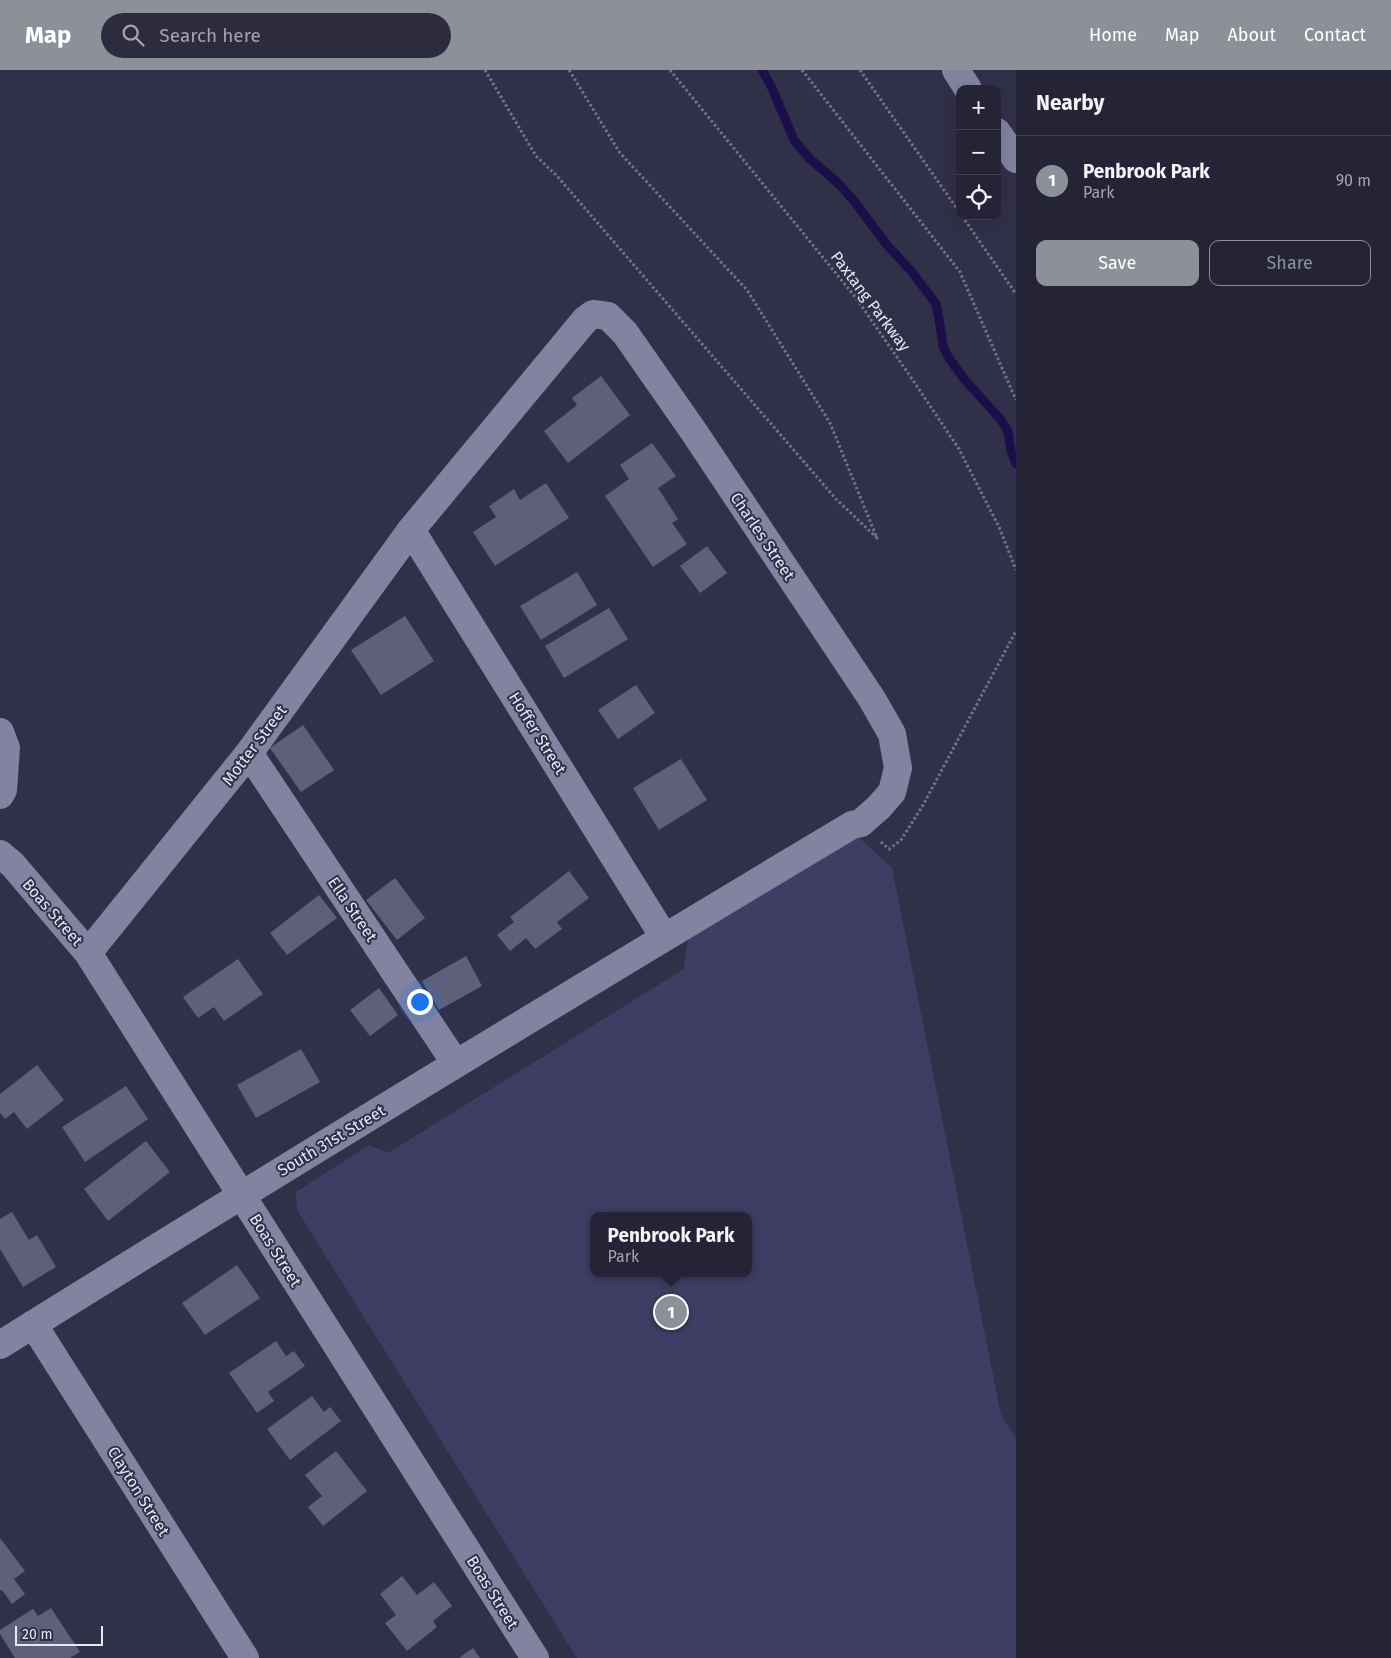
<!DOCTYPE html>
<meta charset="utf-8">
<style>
:root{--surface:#252437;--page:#2d2c3f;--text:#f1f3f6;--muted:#a3a4ad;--line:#424152;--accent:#8c9099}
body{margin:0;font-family:"Fira Sans",sans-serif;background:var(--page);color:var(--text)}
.controls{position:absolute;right:15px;top:15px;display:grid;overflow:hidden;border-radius:10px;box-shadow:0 5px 20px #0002}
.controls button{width:45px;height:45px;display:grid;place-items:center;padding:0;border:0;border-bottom:1px solid var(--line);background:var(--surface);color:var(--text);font:25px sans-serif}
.scale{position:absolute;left:15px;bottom:12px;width:88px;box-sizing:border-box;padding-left:5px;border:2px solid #e6e7f7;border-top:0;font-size:14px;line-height:18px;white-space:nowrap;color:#e6e7f7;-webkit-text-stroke:4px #313049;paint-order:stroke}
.you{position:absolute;left:419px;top:931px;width:18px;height:18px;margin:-12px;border:4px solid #fff;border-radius:50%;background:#1a73e8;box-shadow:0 0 0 8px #1a73e833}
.badge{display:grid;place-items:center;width:32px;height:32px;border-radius:50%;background:var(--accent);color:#fff;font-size:16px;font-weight:700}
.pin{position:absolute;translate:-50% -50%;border:2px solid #fff;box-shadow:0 1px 5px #0006}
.popup{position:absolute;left:590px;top:1142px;width:162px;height:65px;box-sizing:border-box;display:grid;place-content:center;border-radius:10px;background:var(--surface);filter:drop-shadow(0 1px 4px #0005);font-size:16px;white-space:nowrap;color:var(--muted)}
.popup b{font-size:19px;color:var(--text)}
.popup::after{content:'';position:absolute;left:50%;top:100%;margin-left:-10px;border:10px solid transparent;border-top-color:var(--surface)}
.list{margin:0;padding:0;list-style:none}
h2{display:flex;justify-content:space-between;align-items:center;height:65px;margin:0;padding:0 20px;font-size:21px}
h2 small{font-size:16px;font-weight:400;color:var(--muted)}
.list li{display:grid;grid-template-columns:32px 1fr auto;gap:15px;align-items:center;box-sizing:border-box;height:90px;padding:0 20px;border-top:1px solid var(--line)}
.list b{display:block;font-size:19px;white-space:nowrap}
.list p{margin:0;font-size:16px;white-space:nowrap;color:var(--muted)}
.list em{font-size:16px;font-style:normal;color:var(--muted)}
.actions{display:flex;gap:10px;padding:15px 20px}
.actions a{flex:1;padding:11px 0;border:1px solid var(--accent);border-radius:10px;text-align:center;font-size:18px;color:var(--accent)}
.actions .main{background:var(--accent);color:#fff}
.icon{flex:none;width:28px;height:28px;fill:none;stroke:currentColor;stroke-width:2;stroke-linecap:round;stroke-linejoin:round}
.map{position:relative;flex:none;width:1016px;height:1588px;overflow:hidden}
header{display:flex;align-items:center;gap:30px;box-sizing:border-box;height:70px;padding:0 25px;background:var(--accent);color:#fff}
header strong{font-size:24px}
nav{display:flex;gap:28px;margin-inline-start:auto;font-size:18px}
.search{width:350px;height:45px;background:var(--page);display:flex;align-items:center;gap:12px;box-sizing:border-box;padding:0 18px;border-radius:28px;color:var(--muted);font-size:19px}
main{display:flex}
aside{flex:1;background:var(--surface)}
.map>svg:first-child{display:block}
</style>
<header>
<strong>Map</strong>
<div class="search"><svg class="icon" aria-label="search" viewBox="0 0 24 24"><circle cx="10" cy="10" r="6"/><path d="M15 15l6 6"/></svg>Search here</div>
<nav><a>Home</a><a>Map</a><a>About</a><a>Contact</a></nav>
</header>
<main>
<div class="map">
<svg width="1016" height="1588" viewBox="0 0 1016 1588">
<rect width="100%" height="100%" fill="#313049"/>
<path fill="#3f3d64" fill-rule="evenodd" d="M853,762L892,798L1001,1345L1016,1369V1588H577L297,1140L296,1122L369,1075L388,1083L684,899L689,859ZM594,1146H748V1203H594Z"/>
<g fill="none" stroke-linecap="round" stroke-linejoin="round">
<path stroke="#1b0e49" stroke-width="9" d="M762,0L772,18L794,70L810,89L839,114L854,131L887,175L912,202L936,234L939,249L943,276L948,287L965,310L1001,350L1008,361L1011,381L1016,394"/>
</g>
<path fill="#5f5f7b" d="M601,306L630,345L568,393L544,361L577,335L572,328Z
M652,373L676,406L658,418L678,449L672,453L687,474L653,497L605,426L629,409L620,395Z
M546,413L569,448L495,496L473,462L496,447L489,436L514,419L520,430Z
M707,476L727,503L700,523L680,496Z
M577,502L597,535L541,570L520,536Z
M609,538L628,569L564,608L545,576Z
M405,546L434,591L381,625L351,580Z
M636,615L655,643L618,669L598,640Z
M303,655L334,700L301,722L270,678Z
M681,689L707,730L659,760L633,718Z
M569,801L589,828L557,852L562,859L535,879L526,868L510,881L497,865L514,852L510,847Z
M395,808L425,848L397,870L366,830Z
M319,825L337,848L287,885L270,863Z
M466,886L482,916L439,940L422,911Z
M238,889L263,924L224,951L214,937L198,948L183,927Z
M379,918L398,945L370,966L350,940Z
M301,979L320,1012L256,1048L237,1015Z
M37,995L64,1030L27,1059L14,1042L5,1049L0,1043V1024Z
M126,1016L148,1049L85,1092L62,1057Z
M146,1071L170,1102L108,1151L84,1119Z
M12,1142L29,1170L37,1165L56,1197L23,1217L0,1179V1149Z
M237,1195L260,1228L205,1265L182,1233Z
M276,1271L286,1286L294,1281L305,1296L268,1322L274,1331L257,1343L229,1303Z
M312,1326L324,1342L330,1337L341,1351L290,1390L267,1359Z
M336,1381L367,1421L323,1456L308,1437L322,1426L305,1405Z
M0,1468L25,1501L14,1509L25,1524L12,1534L2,1520L0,1521Z
M402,1506L417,1525L434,1512L452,1536L433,1551L437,1557L407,1581L385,1553L396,1545L380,1524Z
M51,1538L80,1582L70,1588H15L0,1564V1560L33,1539L38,1546Z
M473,1578L480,1588H459Z"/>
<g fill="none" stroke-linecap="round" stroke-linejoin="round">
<path stroke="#737389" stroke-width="3" stroke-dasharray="2.5 2.5" stroke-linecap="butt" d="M485,0L536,86L557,106L836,429L877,468L830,353L747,220L620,83L569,0
M670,0L856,228L908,303L959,379L999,457L1016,500
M802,0L960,202L1016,330
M860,0L960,143
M962,146L1016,224
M881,772L889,779L901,770L922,737L1016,561"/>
<path stroke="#8383a1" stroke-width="28" d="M956,0L968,19
M997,62L1016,89
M411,460L664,867
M0,662L6,678L3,720L0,725
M249,683L456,994
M0,784L13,795L88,883L535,1588
M33,1254L245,1588
M0,1275C282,1099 566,926 852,755L861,753L879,737L892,722L898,698L892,664L872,629L694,362L625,263L608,246L593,244L585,250L411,460L249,683L88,883"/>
</g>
<g text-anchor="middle" stroke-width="4" stroke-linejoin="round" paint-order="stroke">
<g font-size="16" fill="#e6e7f7" stroke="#313049">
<text transform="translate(871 231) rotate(53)" y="6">Paxtang Parkway</text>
<text transform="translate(763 466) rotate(56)" y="6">Charles Street</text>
<text transform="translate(538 663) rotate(58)" y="6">Hoffer Street</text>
<text transform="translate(254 675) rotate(-53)" y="6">Motter Street</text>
<text transform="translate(353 839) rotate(56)" y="6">Ella Street</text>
<text transform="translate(53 842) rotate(49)" y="6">Boas Street</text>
<text transform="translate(331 1070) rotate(-31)" y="6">South 31st Street</text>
<text transform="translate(276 1180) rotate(58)" y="6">Boas Street</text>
<text transform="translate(139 1421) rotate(58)" y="6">Clayton Street</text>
<text transform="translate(493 1522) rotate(58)" y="6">Boas Street</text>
</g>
</g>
</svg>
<div class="controls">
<button>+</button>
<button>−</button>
<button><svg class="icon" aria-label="locate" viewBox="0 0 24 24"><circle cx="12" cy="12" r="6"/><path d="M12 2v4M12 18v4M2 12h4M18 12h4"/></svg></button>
</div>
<div class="scale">20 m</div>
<div class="you"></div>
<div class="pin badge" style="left:671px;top:1242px">1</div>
<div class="popup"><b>Penbrook Park</b>Park</div>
</div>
<aside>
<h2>Nearby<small></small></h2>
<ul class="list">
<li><span class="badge">1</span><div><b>Penbrook Park</b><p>Park</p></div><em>90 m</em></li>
</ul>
<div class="actions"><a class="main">Save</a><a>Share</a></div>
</aside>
</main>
